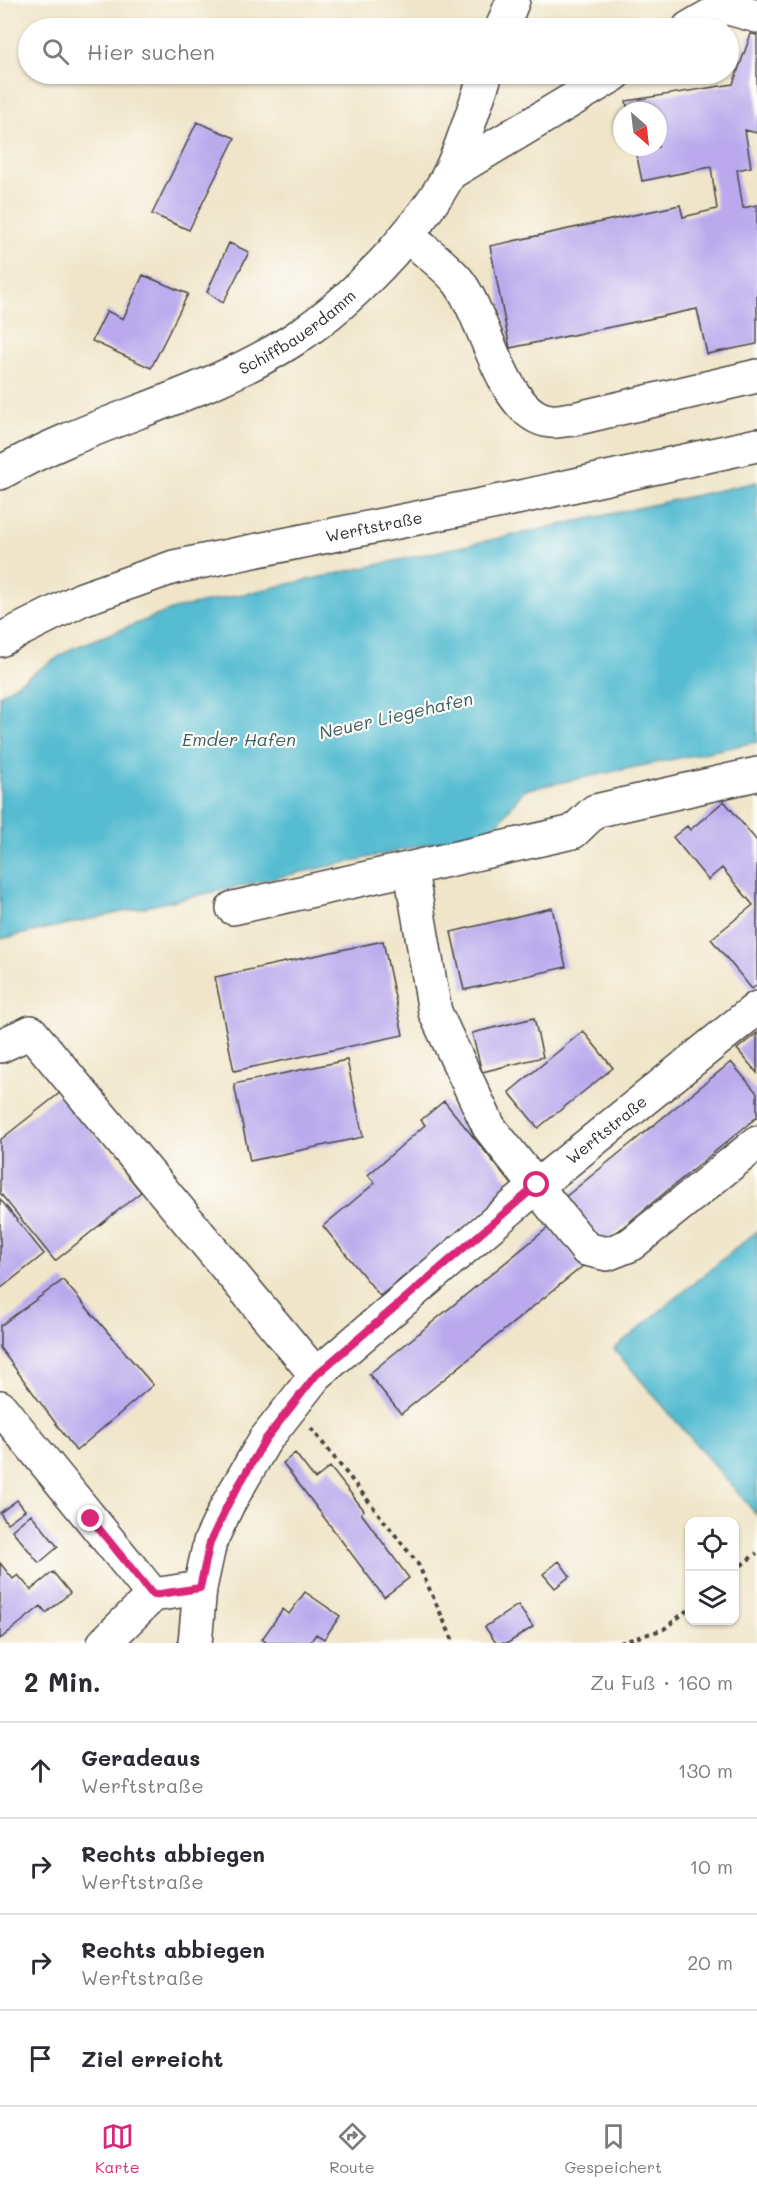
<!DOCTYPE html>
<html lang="de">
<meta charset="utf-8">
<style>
:root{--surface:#fff;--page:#f2f2f3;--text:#2b2b33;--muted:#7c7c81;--line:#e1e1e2;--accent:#db2777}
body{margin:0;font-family:Mali,sans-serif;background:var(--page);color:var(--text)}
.controls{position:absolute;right:18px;bottom:18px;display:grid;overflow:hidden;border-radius:12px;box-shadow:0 2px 4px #0004}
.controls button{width:54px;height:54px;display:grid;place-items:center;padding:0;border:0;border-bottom:2px solid var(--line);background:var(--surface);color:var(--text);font:30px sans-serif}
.compass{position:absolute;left:613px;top:102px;width:54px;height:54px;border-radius:50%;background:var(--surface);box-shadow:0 2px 4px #0004;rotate:152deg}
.stop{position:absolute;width:18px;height:18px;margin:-14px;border:4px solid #db2777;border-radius:50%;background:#fff}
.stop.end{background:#db2777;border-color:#fff;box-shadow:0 2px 6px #0008}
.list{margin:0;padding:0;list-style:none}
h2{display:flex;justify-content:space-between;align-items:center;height:78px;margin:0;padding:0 24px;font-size:26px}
h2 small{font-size:20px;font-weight:400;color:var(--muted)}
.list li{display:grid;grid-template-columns:39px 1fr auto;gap:18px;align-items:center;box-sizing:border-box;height:96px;padding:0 24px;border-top:2px solid var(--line)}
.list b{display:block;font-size:22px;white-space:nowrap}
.list p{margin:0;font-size:20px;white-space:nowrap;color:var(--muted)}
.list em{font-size:20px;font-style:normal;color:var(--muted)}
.icon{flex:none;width:33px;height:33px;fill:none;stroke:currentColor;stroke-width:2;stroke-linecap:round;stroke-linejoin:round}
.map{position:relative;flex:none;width:757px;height:1643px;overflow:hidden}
.search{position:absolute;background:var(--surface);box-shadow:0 2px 4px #0004;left:18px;right:18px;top:18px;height:66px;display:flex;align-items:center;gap:15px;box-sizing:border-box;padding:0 21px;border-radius:33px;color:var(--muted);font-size:22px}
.sheet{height:462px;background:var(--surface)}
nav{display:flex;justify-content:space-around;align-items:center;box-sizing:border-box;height:84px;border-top:2px solid var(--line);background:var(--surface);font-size:16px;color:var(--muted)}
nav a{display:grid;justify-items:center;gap:3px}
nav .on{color:var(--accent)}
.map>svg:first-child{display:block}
</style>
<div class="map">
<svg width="757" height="1643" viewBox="0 0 757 1643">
<rect width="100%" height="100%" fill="#fdfcf7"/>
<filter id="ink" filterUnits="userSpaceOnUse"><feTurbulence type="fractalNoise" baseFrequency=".0167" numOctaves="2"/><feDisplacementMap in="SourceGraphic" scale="12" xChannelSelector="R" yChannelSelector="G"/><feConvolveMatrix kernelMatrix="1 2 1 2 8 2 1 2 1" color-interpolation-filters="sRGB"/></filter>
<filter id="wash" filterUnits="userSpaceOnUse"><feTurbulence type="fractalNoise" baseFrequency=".008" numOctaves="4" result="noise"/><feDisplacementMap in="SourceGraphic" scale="24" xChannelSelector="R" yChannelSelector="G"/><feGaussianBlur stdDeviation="1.35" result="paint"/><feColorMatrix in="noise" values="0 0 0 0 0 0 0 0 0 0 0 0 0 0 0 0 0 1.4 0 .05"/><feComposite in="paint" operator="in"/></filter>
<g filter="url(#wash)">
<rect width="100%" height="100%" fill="#f0e5c9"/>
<path fill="#54bcd1" stroke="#40747e" stroke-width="1.5" d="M757,482V742L524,790L493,830L0,939V695L71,649L174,609Z
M757,1231V1515L614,1349Z"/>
<g id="blocks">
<path fill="#baaaed" d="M751,34L757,35V133L745,130L751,167L737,170L743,208L757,205V344L707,354L697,309L510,348L490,246L680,205L683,217L717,209L711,167L642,181L635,147H658V111H628L626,101L733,84Z
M197,122L235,138L189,230L152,214Z
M229,243L249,252L223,303L207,292Z
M143,275L188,294L151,368L92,341L107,311L123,319Z
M724,801L757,841V985L752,989L711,939L753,905L722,868L708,880L673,837L687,826L690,830Z
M552,908L566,967L464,990L451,932Z
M383,941L403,1035L234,1071L215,977Z
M534,1018L543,1057L482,1072L472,1033Z
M583,1031L613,1068L538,1128L509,1092Z
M757,1033V1073L737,1049Z
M347,1060L363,1137L250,1161L234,1084Z
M731,1062L757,1093V1117L601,1245L564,1198Z
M61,1092L141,1192L55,1261L0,1193V1140Z
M444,1101L514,1187L380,1296L323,1226L375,1183L368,1175L425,1125L421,1120Z
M0,1199L44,1254L0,1289Z
M550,1226L583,1266L401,1414L369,1374Z
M63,1280L153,1385L76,1451L0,1348V1326Z
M295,1453L315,1479L330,1467L364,1510L361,1513L409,1578L384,1597L283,1463Z
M17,1500L25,1510L7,1523L0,1513Z
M31,1514L58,1547L39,1563L12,1530Z
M559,1561L570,1576L555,1588L543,1574Z
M0,1563L13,1579L18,1575L31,1590L53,1572L70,1593L46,1613L41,1606L0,1639Z
M305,1592L340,1616L324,1639L316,1634L310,1643H267L262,1639L283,1609L289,1614Z
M518,1605L533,1627L508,1643H496L485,1627Z"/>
</g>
</g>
<g filter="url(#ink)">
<use href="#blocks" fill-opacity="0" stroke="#494743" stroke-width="1.5"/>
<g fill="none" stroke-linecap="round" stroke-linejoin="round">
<defs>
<g id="minor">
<path d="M502,28L513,0"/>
<path d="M689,28L725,7L757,16"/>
<path d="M450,173L615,74"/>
<path d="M407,235C423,250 444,264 458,281C486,316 502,417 551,421C558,422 567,419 574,419L757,376"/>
<path id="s1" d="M0,473C93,420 203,398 293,340C330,316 363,285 392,253C411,230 438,198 450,172C465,141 474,106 486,74"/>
<path id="s2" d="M0,640L82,599L174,567L521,497L757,445"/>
<path d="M411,871L435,1012L489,1127L586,1249L607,1254L630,1245L757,1143"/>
<path d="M233,908L573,832L595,811L757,774"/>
<path d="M0,1046L31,1032L316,1375"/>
<path d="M0,1407L153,1595"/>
<path d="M104,1643L153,1595L200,1588"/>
<path id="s3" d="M195,1643L200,1588L210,1542L228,1504L265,1440L316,1375L538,1185L757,1008"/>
</g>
</defs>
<use href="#minor" stroke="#494743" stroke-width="36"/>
<path stroke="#494743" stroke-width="4" stroke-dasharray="4.5 4.5" stroke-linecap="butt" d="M311,1428L418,1564L454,1643
M734,1571L757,1553
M620,1643L664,1629L690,1608"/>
<use href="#minor" stroke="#fff" stroke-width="33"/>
</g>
</g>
<g fill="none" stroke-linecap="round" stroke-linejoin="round" filter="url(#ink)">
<path stroke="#db2777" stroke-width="8" d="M91,1519L153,1595L200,1588L210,1542L228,1504L265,1440L316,1375L537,1185"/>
</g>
<g text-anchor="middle" stroke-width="4.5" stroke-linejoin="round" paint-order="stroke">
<g font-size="16" fill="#2b2b2b" stroke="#fdfcf7">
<text dy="6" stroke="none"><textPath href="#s1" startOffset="330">Schiffbauerdamm</textPath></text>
<text dy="6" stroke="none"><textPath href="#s2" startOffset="393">Werftstraße</textPath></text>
<text dy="6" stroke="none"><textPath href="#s3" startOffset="681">Werftstraße</textPath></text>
</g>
<g font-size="18" font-style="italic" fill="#395e65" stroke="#fdfcf7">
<text transform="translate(396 716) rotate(-13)" y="6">Neuer Liegehafen</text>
<text x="239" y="746">Emder Hafen</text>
</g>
</g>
</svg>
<div class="controls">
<button><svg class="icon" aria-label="locate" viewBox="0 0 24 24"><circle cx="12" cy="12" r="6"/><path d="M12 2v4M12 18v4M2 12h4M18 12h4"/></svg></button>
<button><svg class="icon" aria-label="layers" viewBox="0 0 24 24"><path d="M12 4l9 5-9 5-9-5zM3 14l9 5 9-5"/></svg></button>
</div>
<svg class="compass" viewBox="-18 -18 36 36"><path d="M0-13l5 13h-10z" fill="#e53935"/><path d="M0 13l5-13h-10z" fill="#7c7c81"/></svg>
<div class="stop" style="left:537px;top:1185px"></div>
<div class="stop end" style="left:91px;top:1519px"></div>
<div class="search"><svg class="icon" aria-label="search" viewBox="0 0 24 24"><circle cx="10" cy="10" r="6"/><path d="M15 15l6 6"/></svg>Hier suchen</div>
</div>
<section class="sheet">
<h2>2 Min.<small>Zu Fuß · 160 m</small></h2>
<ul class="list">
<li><svg class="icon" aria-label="ahead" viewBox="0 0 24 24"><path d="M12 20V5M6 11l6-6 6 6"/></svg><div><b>Geradeaus</b><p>Werftstraße</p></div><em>130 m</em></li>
<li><svg class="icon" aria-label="right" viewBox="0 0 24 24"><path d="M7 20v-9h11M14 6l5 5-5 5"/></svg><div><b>Rechts abbiegen</b><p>Werftstraße</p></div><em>10 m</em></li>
<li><svg class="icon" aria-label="right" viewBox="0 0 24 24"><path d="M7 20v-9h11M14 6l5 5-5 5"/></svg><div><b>Rechts abbiegen</b><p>Werftstraße</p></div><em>20 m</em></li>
<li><svg class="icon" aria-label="arrive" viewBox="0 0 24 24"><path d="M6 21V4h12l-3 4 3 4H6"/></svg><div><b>Ziel erreicht</b></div></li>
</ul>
</section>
<nav>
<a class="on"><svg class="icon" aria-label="map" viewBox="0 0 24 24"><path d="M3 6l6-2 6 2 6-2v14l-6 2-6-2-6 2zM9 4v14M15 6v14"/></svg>Karte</a>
<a><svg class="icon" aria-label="directions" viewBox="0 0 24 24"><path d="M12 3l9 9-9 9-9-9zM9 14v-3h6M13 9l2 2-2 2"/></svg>Route</a>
<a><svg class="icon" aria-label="saved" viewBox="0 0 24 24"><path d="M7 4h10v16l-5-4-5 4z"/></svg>Gespeichert</a>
</nav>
